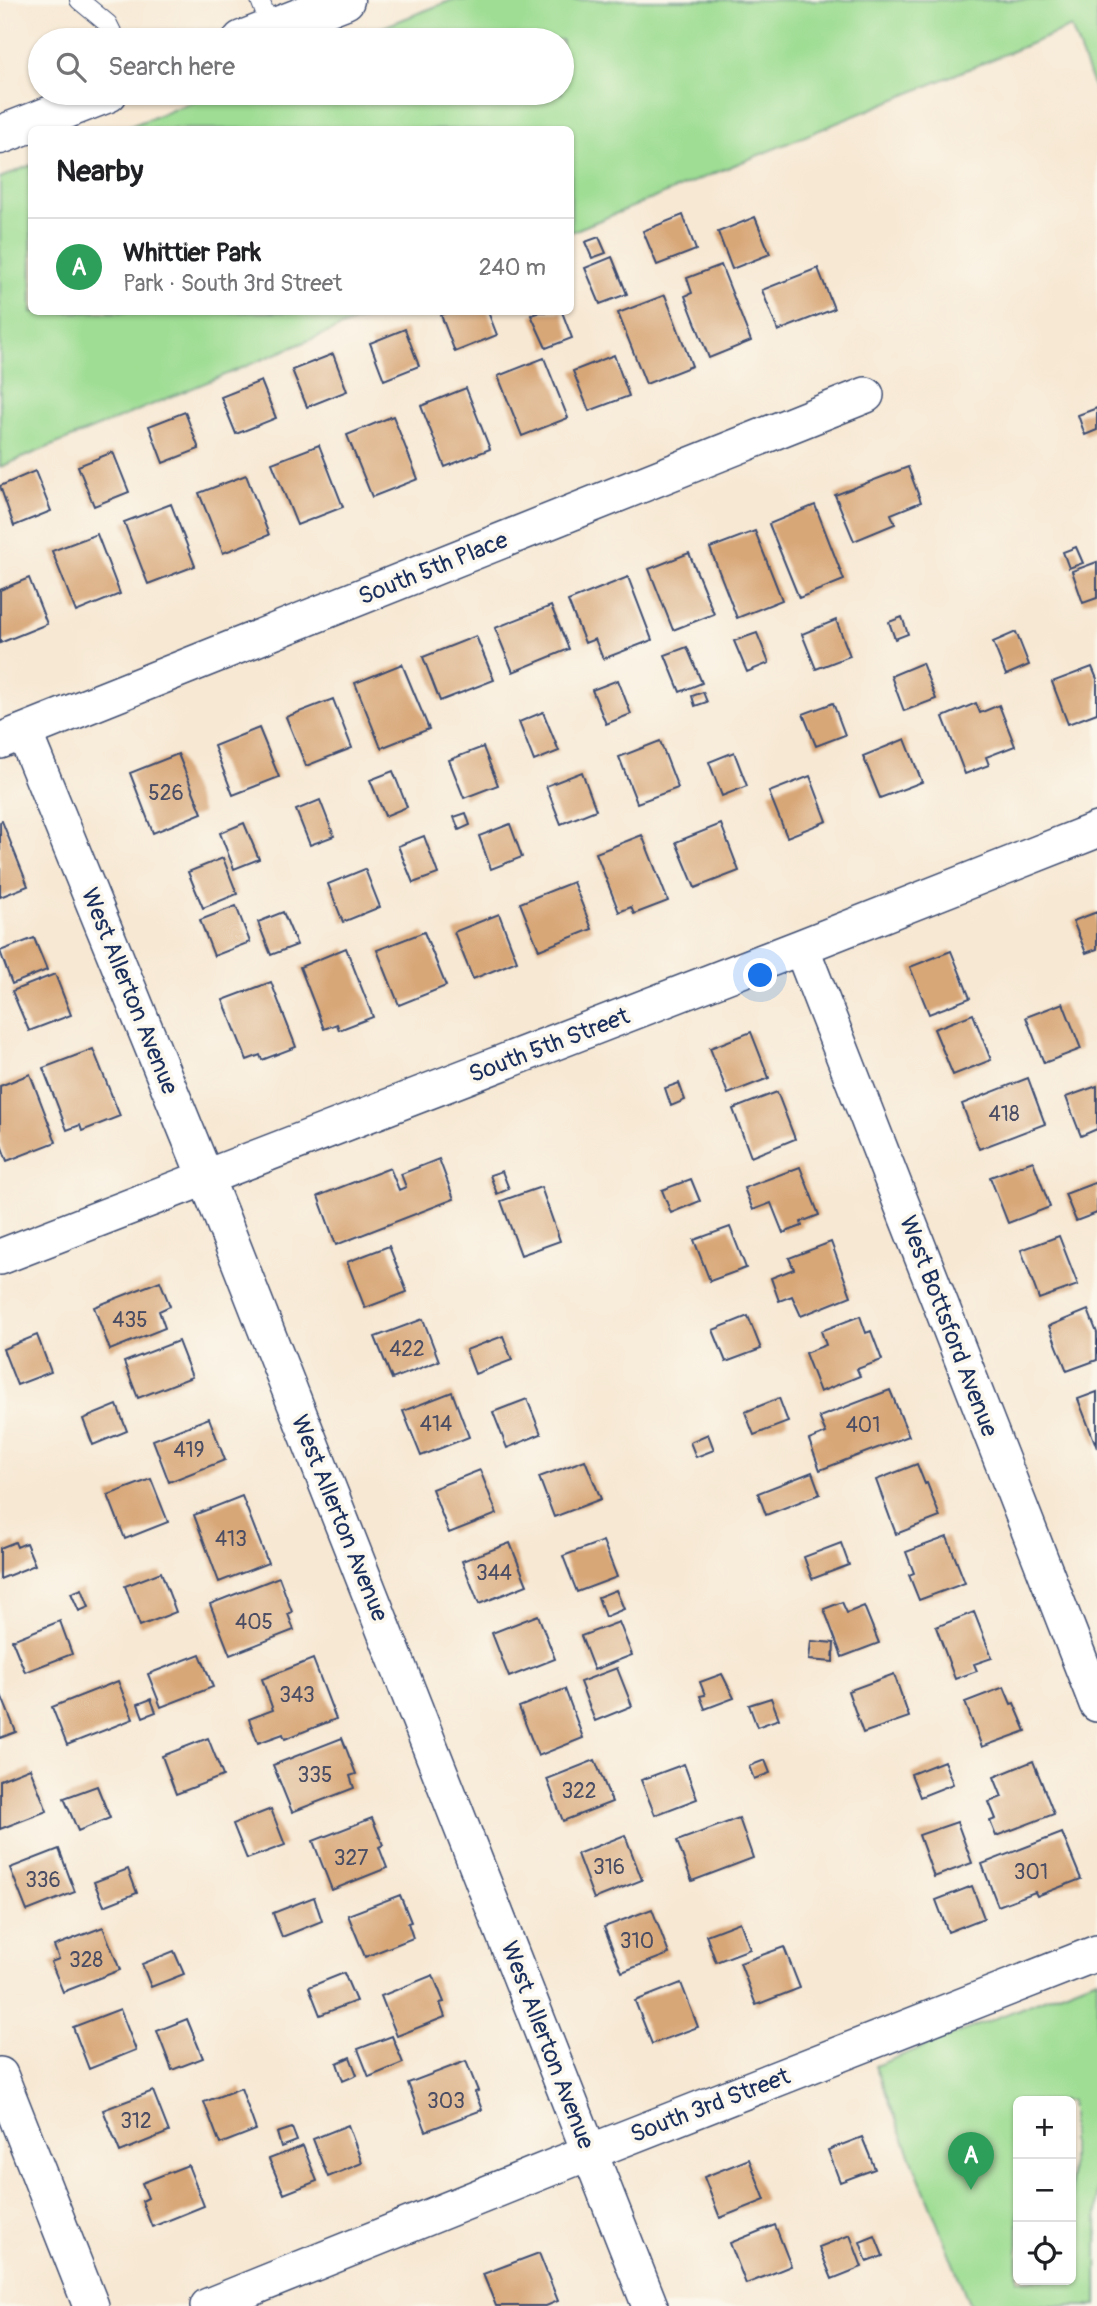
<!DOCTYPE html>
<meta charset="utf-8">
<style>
:root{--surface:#fff;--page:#f6f6f6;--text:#202124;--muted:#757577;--line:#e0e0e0;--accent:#0f766e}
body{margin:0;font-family:Pangolin,sans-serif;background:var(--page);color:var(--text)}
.controls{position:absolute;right:21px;bottom:21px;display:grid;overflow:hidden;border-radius:10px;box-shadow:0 2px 5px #0004}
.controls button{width:63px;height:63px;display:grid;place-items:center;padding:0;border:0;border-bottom:2px solid var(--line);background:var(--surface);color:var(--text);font:35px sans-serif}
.you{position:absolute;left:761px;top:976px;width:24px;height:24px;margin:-18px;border:5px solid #fff;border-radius:50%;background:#1a73e8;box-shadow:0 0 0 10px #1a73e833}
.badge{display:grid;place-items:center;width:46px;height:46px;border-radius:50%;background:var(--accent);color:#fff;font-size:23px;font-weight:700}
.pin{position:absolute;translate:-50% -58px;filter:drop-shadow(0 2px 4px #0008)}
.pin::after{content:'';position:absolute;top:37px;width:24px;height:21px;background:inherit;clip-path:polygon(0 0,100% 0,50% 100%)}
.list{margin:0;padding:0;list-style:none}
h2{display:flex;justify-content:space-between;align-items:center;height:91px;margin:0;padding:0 28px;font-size:30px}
h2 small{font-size:23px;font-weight:400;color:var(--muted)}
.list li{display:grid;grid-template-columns:46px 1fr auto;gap:21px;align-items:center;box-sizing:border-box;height:98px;padding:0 28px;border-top:2px solid var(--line)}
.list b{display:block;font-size:26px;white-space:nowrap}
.list p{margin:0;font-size:23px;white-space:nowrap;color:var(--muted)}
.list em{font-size:23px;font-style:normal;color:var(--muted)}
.icon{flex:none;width:38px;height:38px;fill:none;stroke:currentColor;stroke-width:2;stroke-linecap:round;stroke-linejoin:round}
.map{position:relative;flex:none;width:1097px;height:2306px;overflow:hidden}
.search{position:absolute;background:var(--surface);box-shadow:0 2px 5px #0004;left:28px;top:28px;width:546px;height:77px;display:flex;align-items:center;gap:18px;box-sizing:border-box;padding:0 24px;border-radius:38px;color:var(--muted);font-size:26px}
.panel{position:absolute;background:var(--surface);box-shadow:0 2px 5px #0004;left:28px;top:126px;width:546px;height:189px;border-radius:10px}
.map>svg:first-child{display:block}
</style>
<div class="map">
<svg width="1097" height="2306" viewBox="0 0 1097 2306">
<rect width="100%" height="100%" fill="#fbf7ec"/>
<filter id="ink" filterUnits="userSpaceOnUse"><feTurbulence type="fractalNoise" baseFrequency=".0143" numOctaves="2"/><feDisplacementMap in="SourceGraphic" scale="14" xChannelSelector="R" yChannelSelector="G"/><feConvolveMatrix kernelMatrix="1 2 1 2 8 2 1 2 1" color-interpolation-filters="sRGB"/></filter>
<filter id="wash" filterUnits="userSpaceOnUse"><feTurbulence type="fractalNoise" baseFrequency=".00686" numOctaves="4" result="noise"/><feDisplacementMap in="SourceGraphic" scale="28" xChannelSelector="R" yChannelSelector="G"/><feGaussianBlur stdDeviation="1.57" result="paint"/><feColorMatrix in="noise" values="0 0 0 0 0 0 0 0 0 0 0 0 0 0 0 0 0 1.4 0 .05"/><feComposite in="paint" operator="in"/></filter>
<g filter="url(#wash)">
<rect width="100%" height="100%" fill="#f7e8d3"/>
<path fill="#9edd93" stroke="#5c8678" stroke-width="2" fill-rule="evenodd" d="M452,0H1097V96L1071,27L571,232L570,130L123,129L216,93H562V40H350Z
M31,165L32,312H378L0,467V178Z
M1097,1978V2306H970L875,2066ZM1018,2101H1071V2280H1018Z"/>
<g id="blocks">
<path fill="#d8a778" d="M683,215L696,250L657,265L643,231Z
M755,217L770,254L732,269L718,232Z
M599,237L606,253L592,258L585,242Z
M612,257L627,294L600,304L585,268Z
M721,265L751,341L709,358L685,296L692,293L687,278Z
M818,268L834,309L778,331L762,290Z
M665,295L692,366L646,384L618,313Z
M450,312H488L497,335L455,352L441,315Z
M540,312H562L572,338L546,348L531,315Z
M405,329L419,366L384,380L370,343Z
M333,354L347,391L307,407L292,370Z
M614,355L629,396L589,411L573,371Z
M544,358L568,418L522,436L498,376Z
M261,381L276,418L236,434L221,397Z
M466,388L490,449L445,467L421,406Z
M1097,408V430L1085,435L1078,415Z
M185,412L199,449L163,463L149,426Z
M393,416L418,479L372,497L347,435Z
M319,445L343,507L297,525L272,463Z
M113,452L129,492L94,506L78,466Z
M908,467L921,502L891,514L895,524L854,541L835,495Z
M35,471L51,511L14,526L0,486Z
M246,475L269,535L223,553L199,493Z
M171,504L195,566L148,584L124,522Z
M815,505L844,580L799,598L769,524Z
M755,531L782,600L737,618L710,548Z
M97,534L120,594L76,612L52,551Z
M1076,547L1083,563L1069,568L1063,552Z
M689,553L714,614L673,630L649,569Z
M1097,562V598L1083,603L1072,571Z
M628,577L652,640L603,659L595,639L585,643L568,601Z
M29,578L47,624L0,643V590Z
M551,606L569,649L513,672L495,628Z
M902,617L908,634L895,639L889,622Z
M836,620L850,656L816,669L802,634Z
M1016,632L1029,665L1006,675L993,642Z
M757,633L769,663L747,672L734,641Z
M476,636L494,680L440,701L423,657Z
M687,647L702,683L680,692L665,655Z
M922,663L936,699L904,711L891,676Z
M402,664L429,729L381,748L355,683Z
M1092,667L1097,679V713L1068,724L1052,682Z
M618,680L631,714L606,724L592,690Z
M703,692L707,702L695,706L692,696Z
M333,699L352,748L306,766L286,717Z
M833,703L845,735L816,746L803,714Z
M976,703L980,713L999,705L1015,746L986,757L989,765L965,774L943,717Z
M543,712L559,751L534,761L519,722Z
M259,728L279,777L233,795L214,746Z
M905,739L922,782L880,798L863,756Z
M660,741L678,788L637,803L619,757Z
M483,747L498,785L464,798L449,760Z
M734,752L747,786L722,796L709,762Z
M178,754L202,813L153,833L130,773Z
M393,771L407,807L385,816L370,780Z
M582,772L596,810L561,824L546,786Z
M810,776L827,821L787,837L769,792Z
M320,800L334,836L310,845L296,810Z
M466,813L470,825L459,830L454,817Z
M2,821L28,886L0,897V822Z
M244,823L259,859L234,869L220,833Z
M510,824L522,857L491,869L479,836Z
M721,824L739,871L695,888L676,842Z
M642,835L668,901L634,914L631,907L619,912L596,853Z
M424,836L438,874L413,883L398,846Z
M223,858L237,894L203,908L188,872Z
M365,869L380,907L343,922L328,884Z
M573,882L592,929L539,950L520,903Z
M236,906L250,942L214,956L200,920Z
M283,912L297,945L271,955L258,922Z
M1097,912V949L1086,953L1073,921Z
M499,914L517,961L473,979L454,932Z
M424,932L446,986L399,1005L377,950Z
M34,938L47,970L12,984L0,951Z
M346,948L373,1017L339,1030L337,1024L324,1029L300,967Z
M951,951L970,998L929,1014L910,967Z
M55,974L71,1015L29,1031L12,991Z
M271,982L296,1047L262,1060L260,1055L247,1060L223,1000Z
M1063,1003L1081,1049L1044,1063L1026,1017Z
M973,1014L991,1060L953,1075L934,1029Z
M751,1032L769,1078L728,1094L710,1048Z
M93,1049L120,1116L82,1131L80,1125L67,1130L43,1068Z
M30,1074L56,1142L7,1161L0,1142V1086Z
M1028,1078L1045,1124L979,1149L962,1104Z
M679,1083L685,1100L671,1106L665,1088Z
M1097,1086V1129L1081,1136L1066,1097Z
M777,1092L795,1139L751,1157L733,1109Z
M439,1159L454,1199L336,1245L318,1196L390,1168L399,1190L406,1187L401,1174Z
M1033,1161L1050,1207L1008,1223L990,1177Z
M800,1167L819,1215L801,1222L802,1226L783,1233L771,1203L753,1210L744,1188Z
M502,1171L509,1189L497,1194L490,1175Z
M691,1179L700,1201L671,1213L662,1190Z
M1097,1182V1213L1076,1221L1065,1194Z
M541,1187L560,1241L521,1255L501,1201Z
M730,1227L746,1268L710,1281L694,1240Z
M1059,1236L1078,1285L1039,1299L1021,1250Z
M831,1242L851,1296L801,1316L792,1296L779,1301L771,1278L794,1269L789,1258Z
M389,1246L407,1292L365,1308L347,1262Z
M160,1281L170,1306L159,1311L165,1328L110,1350L94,1307Z
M1088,1310L1097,1333V1360L1067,1371L1049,1326Z
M748,1316L761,1349L726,1362L713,1330Z
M860,1316L866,1333L871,1331L882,1360L857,1369L860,1376L820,1392L805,1353L826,1345L821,1331Z
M423,1319L439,1361L392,1379L375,1337Z
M37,1335L51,1372L17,1385L3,1349Z
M503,1336L512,1360L475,1374L466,1350Z
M178,1341L192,1377L138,1398L124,1362Z
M890,1390L909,1436L820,1470L809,1440L826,1433L819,1417Z
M452,1392L469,1437L421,1456L403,1411Z
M1097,1392V1448L1078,1399Z
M779,1398L788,1422L754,1435L745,1412Z
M527,1399L541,1434L507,1448L493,1412Z
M117,1405L127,1431L93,1445L83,1419Z
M209,1418L225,1460L169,1482L153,1440Z
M708,1434L714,1450L696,1457L690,1442Z
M585,1460L601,1499L554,1517L539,1477Z
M917,1464L925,1484L927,1483L940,1517L896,1534L876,1480Z
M480,1470L497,1514L449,1533L432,1489Z
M812,1472L820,1494L766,1515L758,1493Z
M151,1479L168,1522L125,1539L108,1495Z
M242,1496L268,1563L219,1582L194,1515Z
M947,1537L965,1583L919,1600L909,1575L914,1573L906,1552Z
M603,1541L617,1577L577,1592L563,1556Z
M15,1542L17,1547L26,1543L35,1565L0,1579V1548Z
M510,1543L527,1585L479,1604L462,1561Z
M841,1543L849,1565L812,1579L804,1557Z
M161,1572L176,1612L140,1626L125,1586Z
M279,1577L292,1612L288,1614L294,1630L230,1655L210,1604Z
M82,1589L89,1607L79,1611L71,1593Z
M616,1590L624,1609L605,1617L598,1597Z
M842,1602L847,1613L864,1606L879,1643L842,1657L824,1609Z
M974,1612L992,1658L974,1664L977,1671L955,1679L936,1627Z
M538,1615L555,1659L509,1677L492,1633Z
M60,1621L72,1654L25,1672L12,1640Z
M619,1622L632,1655L594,1670L581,1636Z
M811,1641L834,1643L833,1662L809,1660Z
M200,1654L213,1687L161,1707L148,1674Z
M313,1659L336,1719L285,1739L283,1734L258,1743L249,1719L273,1710L262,1679Z
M617,1668L632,1706L595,1721L580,1682Z
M722,1674L734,1698L705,1709L700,1696L705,1695L700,1682Z
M894,1674L909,1717L863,1733L848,1691Z
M118,1681L133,1719L67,1745L52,1707Z
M1004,1687L1011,1704L1014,1703L1026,1731L982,1747L965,1702Z
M565,1689L583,1738L538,1756L519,1707Z
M0,1692L16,1732L0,1738Z
M771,1698L779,1719L757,1727L749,1705Z
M151,1699L156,1712L143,1717L138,1704Z
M208,1738L223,1776L176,1794L162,1756Z
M342,1738L356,1774L350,1776L354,1788L292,1812L273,1765Z
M595,1760L612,1802L563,1821L547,1779Z
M765,1760L770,1773L754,1779L749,1766Z
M944,1761L953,1784L920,1797L911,1774Z
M1033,1761L1054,1814L996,1836L990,1821L996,1819L989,1802L1002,1797L994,1777Z
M684,1764L697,1799L655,1815L641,1780Z
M30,1768L47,1811L0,1829V1780Z
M97,1786L110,1818L78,1831L64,1798Z
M271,1809L285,1845L247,1859L233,1824Z
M372,1818L383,1845L379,1847L387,1868L332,1890L313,1841Z
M739,1818L753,1858L692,1881L677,1841Z
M957,1822L972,1863L934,1877L919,1835Z
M1062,1833L1081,1879L1037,1896L1035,1892L998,1906L982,1864Z
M625,1835L642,1880L594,1899L577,1854Z
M59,1849L75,1892L27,1911L10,1868Z
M128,1869L137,1893L104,1906L94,1882Z
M972,1886L984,1918L948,1932L936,1900Z
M400,1895L411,1922L408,1923L413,1938L365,1957L348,1915Z
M314,1897L322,1921L282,1937L273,1913Z
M652,1909L669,1954L622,1972L604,1927Z
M740,1922L750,1949L716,1962L706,1935Z
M103,1927L120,1970L63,1992L51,1962L59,1959L54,1946Z
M784,1947L800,1988L756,2005L740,1963Z
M174,1951L184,1974L151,1987L142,1964Z
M344,1973L356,2001L320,2015L309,1987Z
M433,1975L444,2002L440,2003L445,2017L397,2036L381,1996Z
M681,1983L698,2027L652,2044L635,2001Z
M120,2009L136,2050L89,2069L73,2027Z
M187,2019L203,2058L172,2070L157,2031Z
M392,2036L403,2063L369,2077L358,2049Z
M350,2057L357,2075L343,2081L337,2063Z
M466,2061L478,2091L475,2092L482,2110L426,2131L408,2083Z
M241,2088L256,2130L220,2144L204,2102Z
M153,2091L169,2132L120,2152L103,2110Z
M348,2125L362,2163L328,2177L313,2139Z
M292,2128L297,2141L281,2147L277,2133Z
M862,2137L875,2169L840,2182L828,2150Z
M303,2146L317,2181L284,2194L269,2159Z
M749,2159L765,2200L720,2218L704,2177Z
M188,2165L204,2206L152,2227L142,2201L148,2198L142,2183Z
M775,2225L791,2266L746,2284L730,2243Z
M850,2235L862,2267L832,2279L819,2247Z
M875,2236L883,2256L867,2262L860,2242Z
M539,2253L558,2301L546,2306H496L483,2274Z"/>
</g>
</g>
<g filter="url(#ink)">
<use href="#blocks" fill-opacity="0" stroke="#3c4b70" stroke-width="2"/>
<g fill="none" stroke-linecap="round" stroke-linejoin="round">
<defs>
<path id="lane" d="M79,0L108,24L116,40
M260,0L271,29"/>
<path id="street" d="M24,732L220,1213L650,2306
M0,741L866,395
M801,947L1097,1704
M0,1257L801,947L1097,830
M0,2075L91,2306
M208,2306L590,2152L1097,1953"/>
<path id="secondary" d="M242,40L345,0
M0,135L108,93"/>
</defs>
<use href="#lane" stroke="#3c4b70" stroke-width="20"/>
<use href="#street" stroke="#3c4b70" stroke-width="38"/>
<use href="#secondary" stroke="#3c4b70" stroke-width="41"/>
<use href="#lane" stroke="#fff" stroke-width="18"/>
<use href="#street" stroke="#fff" stroke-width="35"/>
<use href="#secondary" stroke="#fff" stroke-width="38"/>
</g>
</g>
<g text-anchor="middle" stroke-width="7" stroke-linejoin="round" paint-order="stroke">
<g font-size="21" fill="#4a4d64">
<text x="166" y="800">526</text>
<text x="1004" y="1121">418</text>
<text x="130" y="1327">435</text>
<text x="407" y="1356">422</text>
<text x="436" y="1431">414</text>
<text x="863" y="1432">401</text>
<text x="189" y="1457">419</text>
<text x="231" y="1546">413</text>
<text x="494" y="1580">344</text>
<text x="254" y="1629">405</text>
<text x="297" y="1702">343</text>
<text x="315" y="1782">335</text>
<text x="579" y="1798">322</text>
<text x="351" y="1865">327</text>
<text x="609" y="1874">316</text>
<text x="1031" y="1879">301</text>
<text x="43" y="1887">336</text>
<text x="637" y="1948">310</text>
<text x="86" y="1967">328</text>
<text x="446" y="2108">303</text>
<text x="136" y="2128">312</text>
</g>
<g font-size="24" fill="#1b2f5e" stroke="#fbf7ec">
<text transform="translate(433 568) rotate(-22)" y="8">South 5th Place</text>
<text transform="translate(130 991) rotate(68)" y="8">West Allerton Avenue</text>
<text transform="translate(549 1045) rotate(-21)" y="8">South 5th Street</text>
<text transform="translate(949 1326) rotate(69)" y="8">West Bottsford Avenue</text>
<text transform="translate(340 1518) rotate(68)" y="8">West Allerton Avenue</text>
<text transform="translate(548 2045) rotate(69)" y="8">West Allerton Avenue</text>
<text transform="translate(710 2105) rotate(-21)" y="8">South 3rd Street</text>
</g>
</g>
</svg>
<div class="controls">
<button>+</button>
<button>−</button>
<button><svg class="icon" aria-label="locate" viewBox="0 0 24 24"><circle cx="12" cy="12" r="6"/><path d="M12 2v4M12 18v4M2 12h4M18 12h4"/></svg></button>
</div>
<div class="you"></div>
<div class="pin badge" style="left:971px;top:2190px;background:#2e9e5b">A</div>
<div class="search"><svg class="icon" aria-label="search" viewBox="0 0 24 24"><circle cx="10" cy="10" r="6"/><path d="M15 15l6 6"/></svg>Search here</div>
<section class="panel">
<h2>Nearby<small></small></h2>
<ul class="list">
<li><span class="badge" style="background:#2e9e5b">A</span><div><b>Whittier Park</b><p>Park · South 3rd Street</p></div><em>240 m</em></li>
</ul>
</section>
</div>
